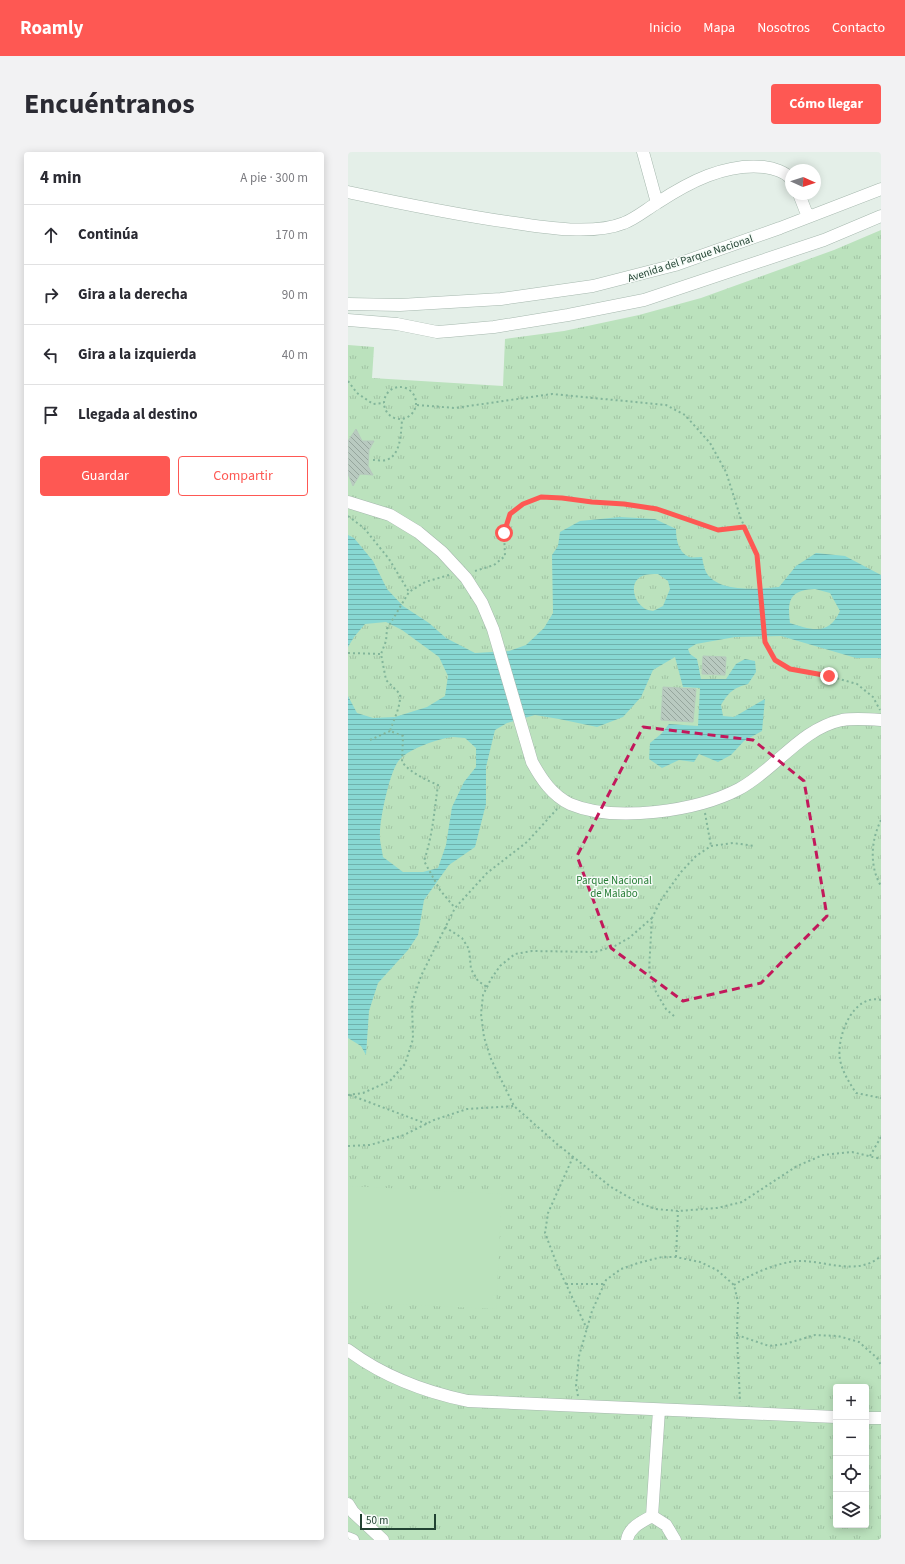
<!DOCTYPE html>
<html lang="es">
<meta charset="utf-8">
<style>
:root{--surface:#fff;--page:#f2f2f3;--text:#2b2b33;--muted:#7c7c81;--line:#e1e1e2;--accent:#fe5853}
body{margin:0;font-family:"Source Sans 3",sans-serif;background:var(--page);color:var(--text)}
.controls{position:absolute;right:12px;bottom:12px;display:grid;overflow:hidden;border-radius:4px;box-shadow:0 2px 10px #0003}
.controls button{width:36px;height:36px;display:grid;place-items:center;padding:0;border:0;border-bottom:1px solid var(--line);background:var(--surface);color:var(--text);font:20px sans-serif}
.compass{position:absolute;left:437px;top:12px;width:36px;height:36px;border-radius:50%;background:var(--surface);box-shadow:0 2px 10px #0003;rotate:93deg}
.scale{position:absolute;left:12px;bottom:10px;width:76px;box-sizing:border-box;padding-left:4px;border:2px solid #214232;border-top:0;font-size:11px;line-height:14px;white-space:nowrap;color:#214232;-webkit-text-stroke:3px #f5fbf7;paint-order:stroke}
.stop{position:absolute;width:12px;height:12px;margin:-9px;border:3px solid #fe5853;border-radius:50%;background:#fff}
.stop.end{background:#fe5853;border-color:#fff;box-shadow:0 1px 4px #0008}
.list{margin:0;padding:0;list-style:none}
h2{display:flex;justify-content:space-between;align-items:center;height:52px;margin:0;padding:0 16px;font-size:17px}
h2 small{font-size:13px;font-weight:400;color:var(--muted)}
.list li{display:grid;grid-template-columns:26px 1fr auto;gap:12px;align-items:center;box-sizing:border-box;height:60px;padding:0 16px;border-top:1px solid var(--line)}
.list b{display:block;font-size:15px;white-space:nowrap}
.list em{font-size:13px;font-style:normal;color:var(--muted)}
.actions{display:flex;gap:8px;padding:12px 16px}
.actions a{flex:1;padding:9px 0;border:1px solid var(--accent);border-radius:4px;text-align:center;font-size:14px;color:var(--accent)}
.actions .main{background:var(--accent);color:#fff}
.icon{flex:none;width:22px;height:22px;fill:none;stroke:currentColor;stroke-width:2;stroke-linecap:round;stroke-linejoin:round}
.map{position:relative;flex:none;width:533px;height:1388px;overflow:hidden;border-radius:4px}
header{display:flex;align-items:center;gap:24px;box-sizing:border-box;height:56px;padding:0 20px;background:var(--accent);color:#fff}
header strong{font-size:19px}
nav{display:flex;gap:22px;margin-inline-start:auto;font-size:14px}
.intro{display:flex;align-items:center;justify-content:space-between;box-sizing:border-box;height:96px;padding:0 24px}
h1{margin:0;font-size:28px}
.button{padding:10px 18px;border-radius:4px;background:var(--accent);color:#fff;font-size:14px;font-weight:700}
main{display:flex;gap:24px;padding:0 24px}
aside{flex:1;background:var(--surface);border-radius:4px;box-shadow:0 2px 10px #0003}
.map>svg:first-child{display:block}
</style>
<header>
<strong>Roamly</strong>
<nav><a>Inicio</a><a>Mapa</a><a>Nosotros</a><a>Contacto</a></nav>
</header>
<div class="intro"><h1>Encuéntranos</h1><a class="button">Cómo llegar</a></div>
<main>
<aside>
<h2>4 min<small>A pie · 300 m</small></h2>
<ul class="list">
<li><svg class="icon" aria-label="ahead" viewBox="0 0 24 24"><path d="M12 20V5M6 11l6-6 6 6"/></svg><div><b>Continúa</b></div><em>170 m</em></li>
<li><svg class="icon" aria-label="right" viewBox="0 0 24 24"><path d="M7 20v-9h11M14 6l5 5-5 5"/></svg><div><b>Gira a la derecha</b></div><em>90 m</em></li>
<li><svg class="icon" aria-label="left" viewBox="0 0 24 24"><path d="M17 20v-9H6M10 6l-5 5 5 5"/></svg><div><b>Gira a la izquierda</b></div><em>40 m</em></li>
<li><svg class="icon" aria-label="arrive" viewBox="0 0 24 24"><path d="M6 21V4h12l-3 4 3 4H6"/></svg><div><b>Llegada al destino</b></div></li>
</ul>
<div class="actions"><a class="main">Guardar</a><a>Compartir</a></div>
</aside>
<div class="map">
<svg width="533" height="1388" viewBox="0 0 533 1388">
<defs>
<pattern id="grass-tufts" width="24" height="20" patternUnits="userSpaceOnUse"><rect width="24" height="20" fill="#bbe2bd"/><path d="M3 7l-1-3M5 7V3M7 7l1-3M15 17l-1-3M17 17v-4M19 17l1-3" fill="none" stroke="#a0c3a3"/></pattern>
<pattern id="water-rules" width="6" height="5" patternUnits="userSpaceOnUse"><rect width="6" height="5" fill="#88d8d3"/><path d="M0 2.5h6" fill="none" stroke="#6fb1ac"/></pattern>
<pattern id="building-back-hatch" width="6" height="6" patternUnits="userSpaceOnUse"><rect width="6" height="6" fill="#b9cac0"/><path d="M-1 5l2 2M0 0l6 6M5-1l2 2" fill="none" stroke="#96a69d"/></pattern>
</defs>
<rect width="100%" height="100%" fill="#e4efe8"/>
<path fill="url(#grass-tufts)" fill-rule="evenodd" d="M533,78V1388H0V193L26,195L24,226L155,234L157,187L216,179L291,163L353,146L486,98ZM488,1235H518V1373H488Z"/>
<path fill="#bbe2bd" d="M0,1034L154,1042L148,1157L0,1150Z"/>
<path fill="url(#water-rules)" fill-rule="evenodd" d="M272,365L307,367L328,377C328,387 330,400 341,405C345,406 351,405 354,405C355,410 356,416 358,420C369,441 411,437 431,435L448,414L468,401L497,404L533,423V506H508L433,484L387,485L348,492L340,497L342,502L349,507L353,527H378L388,512L397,507L407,509L408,520L400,532C385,536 381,540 373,553L375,564L386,565L417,547L414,579L396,589L383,603L370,610L351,602L346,610L331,608L314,616L301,607L302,591L313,582L321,572L350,574L352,536L335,535L327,505L305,518L293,545L275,565L249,575L211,567L187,563L159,571L147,578L138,615V652L127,695L101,713L76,748L70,783L60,798L30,831L21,859L18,903L13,894L0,886V544L9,561L25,566L47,565L79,555L97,544L100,524L91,505L54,478L38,470L17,472L6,485L0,495V383L6,386L25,409L39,437L55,454L81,471L98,486L127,501L161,499L178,493L196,476L205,461L204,403L210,394L212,380L232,369ZM310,422L320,429L322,437L315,454L305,459C302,458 298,458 296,456C285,449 281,430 294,424C299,422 305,422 310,422ZM467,437L482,441L492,459C481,484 463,478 442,471C439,448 442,438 467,437ZM105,585L117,586L128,596V615L116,630L104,655L98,693L90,716L75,720H55L35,705C34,697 31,688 32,681C32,666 42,617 52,607C63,596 89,587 105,585Z"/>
<path fill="url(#building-back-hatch)" stroke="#b6c9bd" d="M8,277L14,289H26L21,298L20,314L25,323L12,322L5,334L0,322V289Z
M355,504L378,505L377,523L354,522Z
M315,535L348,537L345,570L313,568Z"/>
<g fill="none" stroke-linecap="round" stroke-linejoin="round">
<defs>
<path id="minor" d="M295,0L309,51
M0,40C56,52 111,63 167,71C199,76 246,83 276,71C287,67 299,57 309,51C341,30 377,11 416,15C425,16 438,20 443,27
M451,42L460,65
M0,152L52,153L153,147L245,134L327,113L432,76L533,37
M0,168L49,172L89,180L102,179L146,175L220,163L296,148L476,88L533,64
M0,350L42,363L70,380L94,400L118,426L134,451L145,477L184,610C194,628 204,643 222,652C267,671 349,659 391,637C427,618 452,577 494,568C506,566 520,567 533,568
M0,1198C36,1225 77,1240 120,1249L488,1265
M518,1266H533
M0,1352L5,1360L35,1388
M304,1364L318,1373L327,1388
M0,1386L5,1388
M279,1388C281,1375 294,1370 304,1364L311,1258"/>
</defs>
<use href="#minor" stroke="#a6b8ae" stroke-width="13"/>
<path stroke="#82b59a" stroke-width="2" stroke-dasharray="2 3" stroke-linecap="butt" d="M0,229L9,241L25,252L36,251
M36 251a16 16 0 1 1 32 0a16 16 0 1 1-32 0Z
M69,253L107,256L204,242L318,253L337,263L362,291L378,320L393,367L409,403L417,490L427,508L442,517L481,524L509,532L525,545L532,558
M25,308C29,308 34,309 38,308C53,304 53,280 54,268
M0,364L16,376L41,407L61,440
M127,419L146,413L157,404L156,381L162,362L175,352L193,345L213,346L243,350L276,352L309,357L370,378L396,375
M101,423L77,430L61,440L39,477L38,489L33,502L38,528L52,542C53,554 46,567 42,579L55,584L54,610C63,621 76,627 90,633C86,660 85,682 76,709L92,738L107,756
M0,501L33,502
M22,588L42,579
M357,661L363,694
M533,668C523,688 521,714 533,734
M304,766L281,786L267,794L247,800L184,799L167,802L152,814L143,827L135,843L133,862L136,885L143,907L166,954L209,992L263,1035L291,1051L308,1057L330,1059L369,1056L394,1050L449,1014L475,1003L504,1000L533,1007
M97,775L114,786L121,797L123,817L130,829L139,835
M533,848C505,841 488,885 492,908C495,921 501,930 508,941L533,946
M326,864L318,857L308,840L301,818L304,766L313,748L333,720L348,704L363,694L385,691L407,694
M0,943L15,941L42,929L57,912L65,887L64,851L73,824L107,756L139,721L179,690L209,657
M2,943L79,972
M0,994L22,993L56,983L86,968L119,957L166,954
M522,1004L533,985
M225,1005L200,1061L197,1081L210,1115L239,1177
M328,1105L330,1059
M218,1132H256
M386,1133C403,1122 428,1111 449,1109C477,1108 509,1125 533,1104
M389,1183L421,1194L437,1192L467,1183L490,1184L511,1190L529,1206L533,1213
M230,1244L228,1234L231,1204L244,1159L258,1128L273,1117L290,1111L314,1105H328L352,1110L369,1118L386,1133L390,1150L389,1183L392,1250"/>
<use href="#minor" stroke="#fff" stroke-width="12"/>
</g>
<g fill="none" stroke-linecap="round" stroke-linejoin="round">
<path stroke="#fe5853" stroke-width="5" d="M156,381L162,362L175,352L193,345L214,346L244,350L276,352L309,357L370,378L396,375L409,403L417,490L427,508L442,517L481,524"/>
</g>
<path fill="none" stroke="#c2185b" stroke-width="3" stroke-dasharray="8 5" stroke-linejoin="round" d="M295,575L405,588L456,629L479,764L413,831L335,849L263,796L229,704Z"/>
<g text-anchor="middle" stroke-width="3" stroke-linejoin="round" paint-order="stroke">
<g font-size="11" fill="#214232" stroke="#f5fbf7">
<text transform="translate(342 106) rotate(-18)" y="4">Avenida del Parque Nacional</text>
</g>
<g font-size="11" fill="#277d36" stroke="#f5fbf7">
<text x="266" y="732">Parque Nacional<tspan x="266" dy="13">de Malabo</tspan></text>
</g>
</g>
</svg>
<div class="controls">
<button>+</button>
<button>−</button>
<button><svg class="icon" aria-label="locate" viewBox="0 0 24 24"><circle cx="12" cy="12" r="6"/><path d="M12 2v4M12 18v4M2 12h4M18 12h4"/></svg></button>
<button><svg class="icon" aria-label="layers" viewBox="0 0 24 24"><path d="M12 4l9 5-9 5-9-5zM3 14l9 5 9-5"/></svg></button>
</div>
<svg class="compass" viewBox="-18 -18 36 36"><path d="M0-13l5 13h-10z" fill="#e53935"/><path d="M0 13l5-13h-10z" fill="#7c7c81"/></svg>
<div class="scale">50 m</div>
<div class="stop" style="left:156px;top:381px"></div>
<div class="stop end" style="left:481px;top:524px"></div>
</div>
</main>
